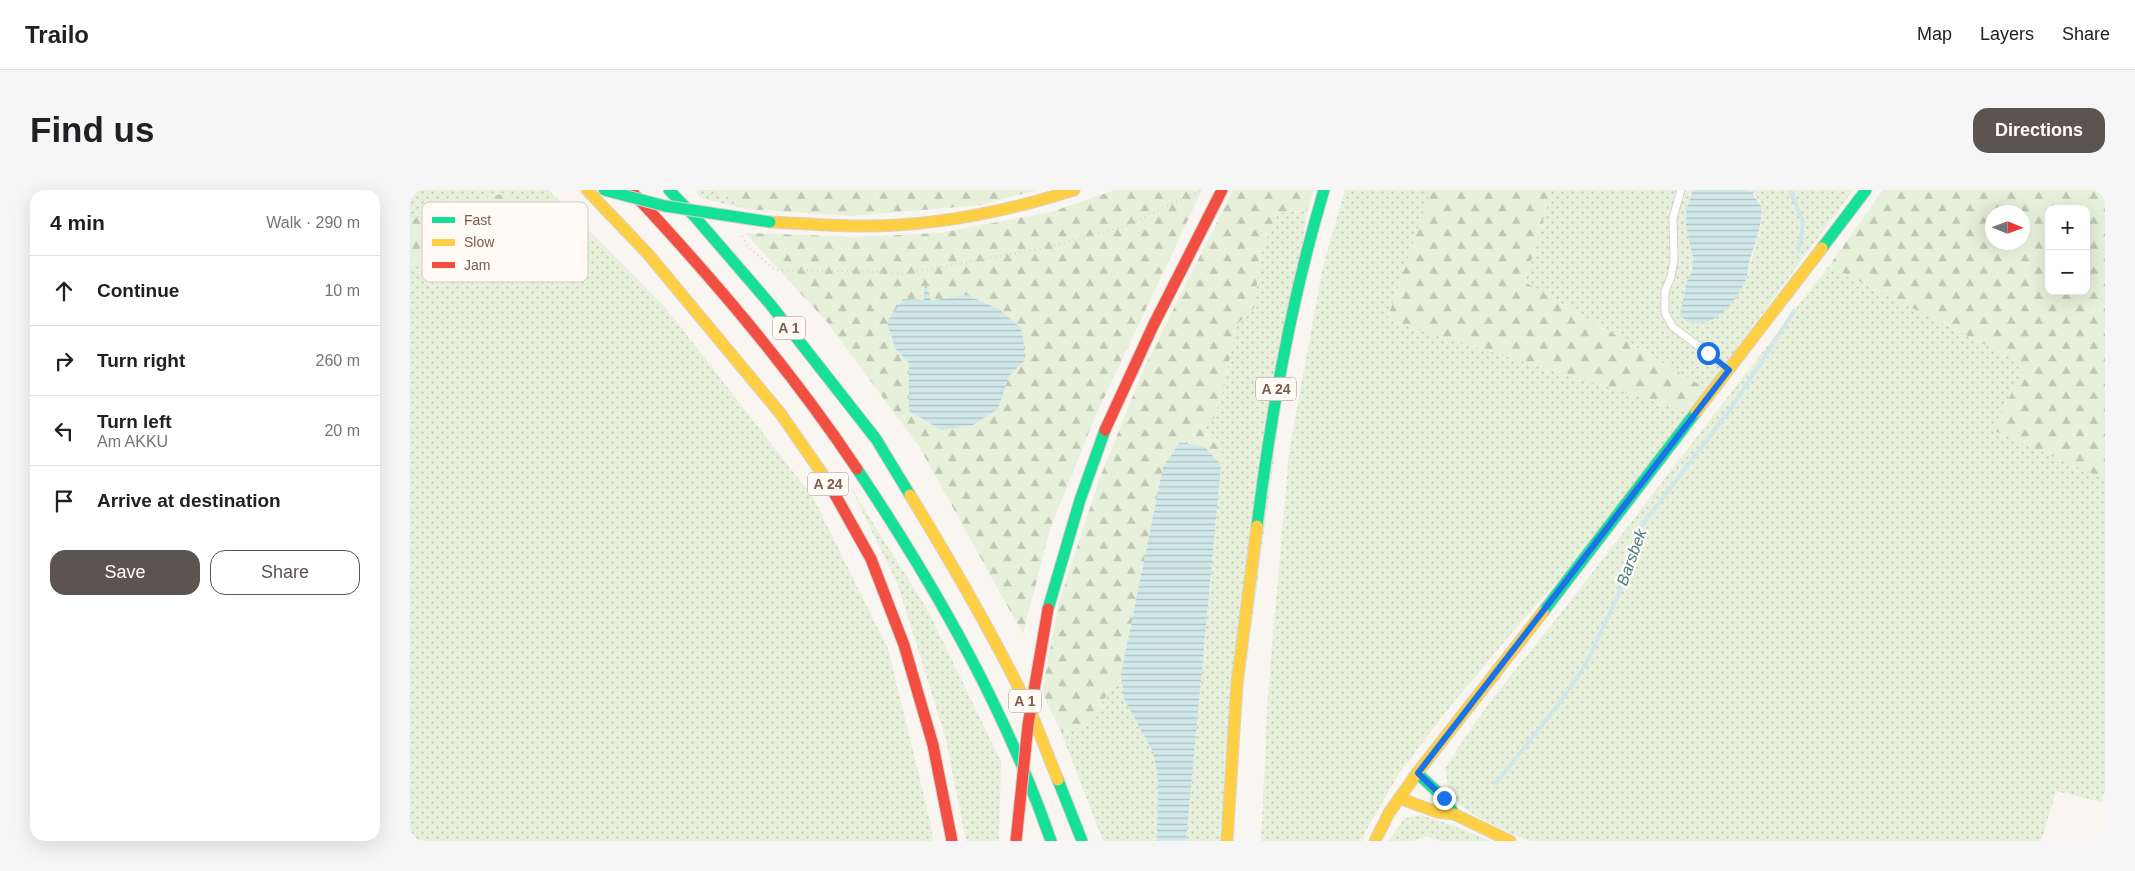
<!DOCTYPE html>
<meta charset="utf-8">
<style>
:root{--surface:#fff;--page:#f6f6f6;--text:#202124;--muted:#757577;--line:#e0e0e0;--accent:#5c5450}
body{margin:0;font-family:Arial,sans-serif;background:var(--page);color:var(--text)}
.controls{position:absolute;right:15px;top:15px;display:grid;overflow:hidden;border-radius:10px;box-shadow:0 5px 20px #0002}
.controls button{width:45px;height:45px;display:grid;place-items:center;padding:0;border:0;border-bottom:1px solid var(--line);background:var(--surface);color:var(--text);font:25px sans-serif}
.compass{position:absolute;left:1575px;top:15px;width:45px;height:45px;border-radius:50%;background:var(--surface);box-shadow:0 5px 20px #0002;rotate:91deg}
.stop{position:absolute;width:15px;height:15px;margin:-11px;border:4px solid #1a73e8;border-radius:50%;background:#fff}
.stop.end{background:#1a73e8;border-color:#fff;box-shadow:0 1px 5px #0008}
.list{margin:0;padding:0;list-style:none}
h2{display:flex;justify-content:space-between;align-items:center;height:65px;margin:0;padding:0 20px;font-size:21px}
h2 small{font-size:16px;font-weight:400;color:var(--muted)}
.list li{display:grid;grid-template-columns:32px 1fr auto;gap:15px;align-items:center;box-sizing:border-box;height:70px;padding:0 20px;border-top:1px solid var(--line)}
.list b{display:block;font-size:19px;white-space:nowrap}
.list p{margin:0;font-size:16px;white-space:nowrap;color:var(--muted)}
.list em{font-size:16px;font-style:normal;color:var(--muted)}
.actions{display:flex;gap:10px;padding:15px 20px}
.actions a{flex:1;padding:11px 0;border:1px solid var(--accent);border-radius:15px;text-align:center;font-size:18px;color:var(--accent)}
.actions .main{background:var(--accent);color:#fff}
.icon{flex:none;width:28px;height:28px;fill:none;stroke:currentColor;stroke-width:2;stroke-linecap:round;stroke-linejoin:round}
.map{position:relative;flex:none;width:1695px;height:651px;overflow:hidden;border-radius:15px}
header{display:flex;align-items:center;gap:30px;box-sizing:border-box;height:70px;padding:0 25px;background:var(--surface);border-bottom:1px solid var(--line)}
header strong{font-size:24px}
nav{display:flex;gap:28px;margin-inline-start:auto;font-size:18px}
.intro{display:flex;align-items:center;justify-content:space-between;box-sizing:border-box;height:120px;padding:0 30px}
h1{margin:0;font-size:35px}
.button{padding:12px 22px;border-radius:15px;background:var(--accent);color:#fff;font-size:18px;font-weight:700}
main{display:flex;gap:30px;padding:0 30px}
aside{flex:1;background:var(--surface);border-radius:15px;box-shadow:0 5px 20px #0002}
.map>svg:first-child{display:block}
</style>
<header>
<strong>Trailo</strong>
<nav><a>Map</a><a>Layers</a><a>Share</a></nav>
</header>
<div class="intro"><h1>Find us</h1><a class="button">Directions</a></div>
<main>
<aside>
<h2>4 min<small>Walk · 290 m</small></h2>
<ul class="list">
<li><svg class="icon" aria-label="ahead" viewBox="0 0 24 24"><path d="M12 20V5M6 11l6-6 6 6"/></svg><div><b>Continue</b></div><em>10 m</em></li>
<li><svg class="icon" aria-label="right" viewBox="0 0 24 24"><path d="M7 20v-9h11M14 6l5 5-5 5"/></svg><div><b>Turn right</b></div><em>260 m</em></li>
<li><svg class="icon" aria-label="left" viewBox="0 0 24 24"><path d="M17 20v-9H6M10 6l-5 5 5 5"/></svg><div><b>Turn left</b><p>Am AKKU</p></div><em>20 m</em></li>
<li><svg class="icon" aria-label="arrive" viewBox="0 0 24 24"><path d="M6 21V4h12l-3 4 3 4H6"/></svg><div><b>Arrive at destination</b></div></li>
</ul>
<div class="actions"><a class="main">Save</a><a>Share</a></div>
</aside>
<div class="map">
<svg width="1695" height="651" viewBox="0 0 1695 651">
<defs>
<pattern id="grass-dots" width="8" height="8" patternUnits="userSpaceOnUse" patternTransform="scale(1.25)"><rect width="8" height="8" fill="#e7f0db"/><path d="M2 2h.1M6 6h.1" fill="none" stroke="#c0c6b4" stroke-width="1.8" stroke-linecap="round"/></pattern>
<pattern id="forest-firs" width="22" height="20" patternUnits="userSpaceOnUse" patternTransform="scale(1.25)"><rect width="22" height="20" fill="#e7f0db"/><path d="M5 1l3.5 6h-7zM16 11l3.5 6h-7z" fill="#c0c6b4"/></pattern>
<pattern id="water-rules" width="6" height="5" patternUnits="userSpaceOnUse" patternTransform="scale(1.25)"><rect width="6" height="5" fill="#d0e8ea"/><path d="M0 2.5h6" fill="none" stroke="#aebfc0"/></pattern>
</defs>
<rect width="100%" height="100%" fill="#f9f5f0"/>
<path fill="url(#grass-dots)" d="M0,0H139L255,117L404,309L478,459L521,635L523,651H0V75L133,35L94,3L0,30Z
M285,0H307L336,19L291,8Z
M935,0H1021L977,130L1280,222L1171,365L1110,433L1039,518L988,585L956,641L952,651H851L858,504L879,263L913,76Z
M1142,0H1283C1269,31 1284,48 1282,78C1282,83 1279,87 1277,92C1274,98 1274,105 1272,112L1336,91C1339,75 1356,28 1352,16C1350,11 1344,5 1340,0H1443L1297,199L1115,92Z
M897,21L813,651H776L811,275L815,267L793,237L813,201L827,134L844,118L850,68L866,23Z
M1419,76L1616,175L1584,240L1690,287L1695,284V604H1693L1692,612L1646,601L1631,651H1119C1099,642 1050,623 1040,602C1037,596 1037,586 1035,579C1074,513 1123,460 1169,400C1252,292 1335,184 1419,76Z
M441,298L517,419L591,571L589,651H556L536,550L506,452L487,393Z
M711,484L714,509L743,562L748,588L747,651H693L651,542L676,536Z
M1011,625L1041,635L1081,651H1030L1017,646L1003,651H978L995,628Z"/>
<path fill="url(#forest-firs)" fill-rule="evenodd" d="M307,0H627L571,15L441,26L336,19Z
M705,0H792L685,227L640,339L613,444L510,258L417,132L335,43L449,47L529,43L641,22ZM517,96L521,111L556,106L616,169L599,186L588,219L499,221V173L514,110V97Z
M823,0H904L897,21L866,23L850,68L844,118L827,134L813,201L804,228L793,237L815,267L811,275L796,258L753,277L711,484L676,536L651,542L632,502L649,413L689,290L735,176Z
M1021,0H1142L1115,92L1297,199L1280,222L977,130Z
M1473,0H1695V284L1690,287L1583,240L1616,175L1419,76ZM1639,19H1676V101H1639ZM1582,22H1612V52H1582Z
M94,3L133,35L0,75V30Z"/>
<path fill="url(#water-rules)" d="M1283,0H1340L1352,17C1352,36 1345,52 1340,70C1338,77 1338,85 1335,92C1326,112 1307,135 1284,133C1279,133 1274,128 1270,126L1276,94L1282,81L1283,68L1276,35V20Z
M517,96L521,111L556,105L589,119L611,138L616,169L599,186L588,219L563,235L531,240L499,221V173L485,158L477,132L493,109L514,110V97Z
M770,252L796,258L811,275L776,651H747L748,588L743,562L714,509L711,484L753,277Z"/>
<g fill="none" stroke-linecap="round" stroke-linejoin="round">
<path stroke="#d0e8ea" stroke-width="4" d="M1380,0L1393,32L1389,61
M1086,593L1149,514L1176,474L1207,408L1229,339L1320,220L1384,121"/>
<defs>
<path id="lane" d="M1271,0L1263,28L1264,70L1261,87L1255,101V123L1263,137L1317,178"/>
<path id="fast" d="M259,0L285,27L360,114L466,249L500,305
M1412,58L1456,0
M447,279C525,396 595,518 641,651
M847,336C861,222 881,110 914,0
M638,419L670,310L695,240
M1133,422L1286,222
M1007,583L1034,608L1044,624
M648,590L672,651"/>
<path id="slow" d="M177,0L238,64L370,223L418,292
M360,32C389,33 418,36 447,36C520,37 595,22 664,0
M1286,222L1412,58
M500,305C541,372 581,441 616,512C628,537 637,564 648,590
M989,608L1027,622L1044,624L1100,651
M817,651L827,493L847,336
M965,651L979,623L1007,583L1133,422"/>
<path id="jam" d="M223,3C304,90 381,180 447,279
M695,240L743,136L812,0
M418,292L461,369L494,455L523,555L542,651"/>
</defs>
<use href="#lane" stroke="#d7d1cb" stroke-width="9"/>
<use href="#fast" stroke="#d9d2cb" stroke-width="13"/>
<use href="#slow" stroke="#d9d2cb" stroke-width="13"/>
<use href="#jam" stroke="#d9d2cb" stroke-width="13"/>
<path stroke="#dcd5d0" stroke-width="2.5" stroke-dasharray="1 4" stroke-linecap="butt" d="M297,0L304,5
M332,46L338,57L365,80L451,81L493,84L629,59L714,37L790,0"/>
<use href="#lane" stroke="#fefefd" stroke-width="7"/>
<use href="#fast" stroke="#16e098" stroke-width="11"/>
<use href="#slow" stroke="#ffcf43" stroke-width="11"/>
<use href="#jam" stroke="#f24e42" stroke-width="11"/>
<defs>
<path id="fast-bridge" d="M194,0L255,16L360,32"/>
<path id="jam-bridge" d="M606,651L618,535L638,419"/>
</defs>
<use href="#fast-bridge" stroke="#dad1cc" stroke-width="13" stroke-linecap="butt"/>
<use href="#jam-bridge" stroke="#dad1cc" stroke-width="13" stroke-linecap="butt"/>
<use href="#fast-bridge" stroke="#16e098" stroke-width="11"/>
<use href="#jam-bridge" stroke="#f24e42" stroke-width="11"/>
</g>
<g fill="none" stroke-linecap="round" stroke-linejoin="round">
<path stroke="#1a73e8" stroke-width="6" d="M1034,608L1008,583L1319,180L1298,163"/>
</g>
<g text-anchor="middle" stroke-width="5" stroke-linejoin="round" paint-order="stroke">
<g fill="#fffaf3" stroke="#a28b7f" stroke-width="1">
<rect x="363" y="126.5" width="32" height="23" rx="4"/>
<rect x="846" y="187.5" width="40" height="23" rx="4"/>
<rect x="398" y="282.5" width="40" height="23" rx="4"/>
<rect x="599" y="499.5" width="32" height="23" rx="4"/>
</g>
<g font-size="14" font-weight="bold" fill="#7a5c4d">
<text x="379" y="143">A 1</text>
<text x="866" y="204">A 24</text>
<text x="418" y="299">A 24</text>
<text x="615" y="516">A 1</text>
</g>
<g font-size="16" font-style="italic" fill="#437c86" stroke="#fffaf3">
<text transform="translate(1221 367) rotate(-70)" y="6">Barsbek</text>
</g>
</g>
<rect x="12" y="12" width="166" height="80" rx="8" fill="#fffaf3" stroke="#d7cbc1" stroke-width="1"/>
<rect x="22" y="27" width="23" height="6" fill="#16e098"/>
<rect x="22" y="49" width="23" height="7" fill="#ffcf43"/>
<rect x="22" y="72" width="23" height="6" fill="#f24e42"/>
<g font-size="14" fill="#7a5c4d">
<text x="54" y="35">Fast</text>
<text x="54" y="57">Slow</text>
<text x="54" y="80">Jam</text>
</g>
</svg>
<div class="controls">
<button>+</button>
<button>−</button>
</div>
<svg class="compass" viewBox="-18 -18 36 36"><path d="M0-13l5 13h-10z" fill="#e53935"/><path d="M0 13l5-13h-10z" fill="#757577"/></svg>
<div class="stop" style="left:1298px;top:163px"></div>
<div class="stop end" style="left:1034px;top:608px"></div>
</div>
</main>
